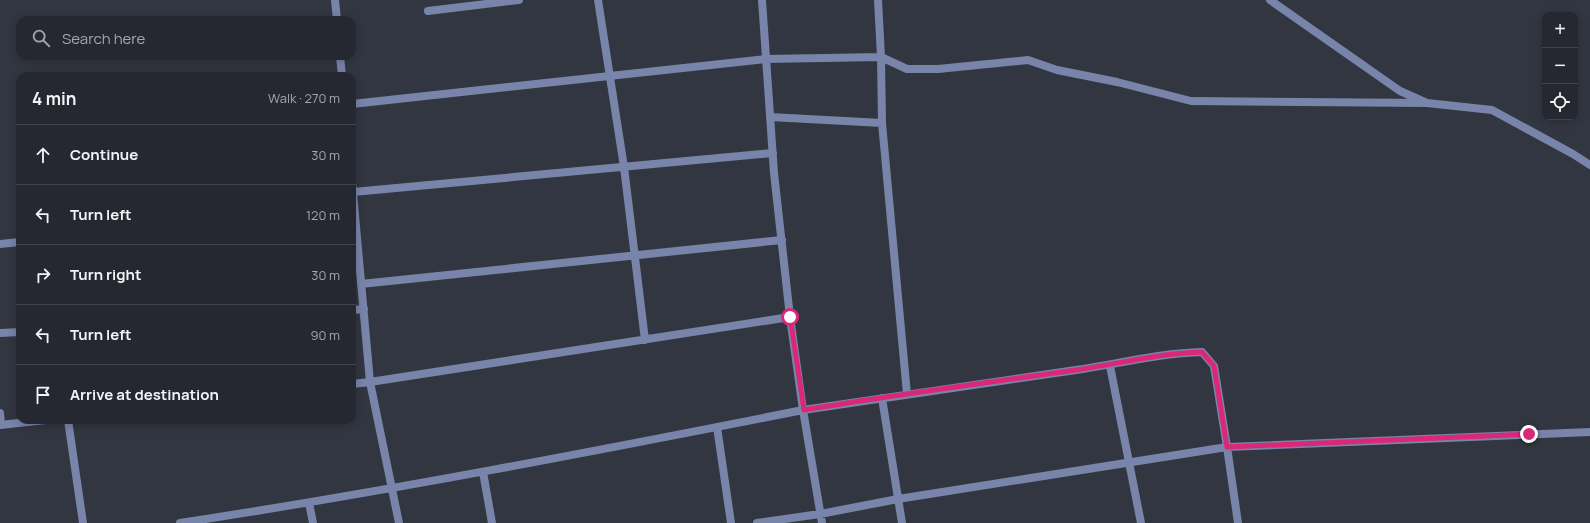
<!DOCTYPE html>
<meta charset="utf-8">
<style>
:root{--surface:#262831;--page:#32343d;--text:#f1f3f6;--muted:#a4a6ab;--line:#42444d}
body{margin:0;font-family:Manrope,sans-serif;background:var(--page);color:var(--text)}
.controls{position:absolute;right:12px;top:12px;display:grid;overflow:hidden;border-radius:8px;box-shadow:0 2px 10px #0003}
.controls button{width:36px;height:36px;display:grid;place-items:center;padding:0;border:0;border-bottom:1px solid var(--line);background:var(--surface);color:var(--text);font:20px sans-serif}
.stop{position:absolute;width:12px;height:12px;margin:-9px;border:3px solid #db2777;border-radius:50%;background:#fff}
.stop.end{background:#db2777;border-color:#fff;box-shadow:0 1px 4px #0008}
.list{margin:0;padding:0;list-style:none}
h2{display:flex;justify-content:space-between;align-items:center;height:52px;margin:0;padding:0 16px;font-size:17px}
h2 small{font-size:13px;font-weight:400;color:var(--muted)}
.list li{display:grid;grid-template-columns:26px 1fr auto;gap:12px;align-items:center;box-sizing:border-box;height:60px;padding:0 16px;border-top:1px solid var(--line)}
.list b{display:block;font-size:15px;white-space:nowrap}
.list em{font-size:13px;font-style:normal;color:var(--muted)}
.icon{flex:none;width:22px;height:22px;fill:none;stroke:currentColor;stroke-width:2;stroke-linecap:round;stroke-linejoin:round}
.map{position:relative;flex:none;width:1590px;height:523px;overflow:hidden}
.search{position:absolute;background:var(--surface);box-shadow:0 2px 10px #0003;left:16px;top:16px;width:340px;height:44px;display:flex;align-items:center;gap:10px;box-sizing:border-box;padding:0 14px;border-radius:12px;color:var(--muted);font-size:15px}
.panel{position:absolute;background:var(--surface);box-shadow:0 2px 10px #0003;left:16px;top:72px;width:340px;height:352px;border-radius:12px}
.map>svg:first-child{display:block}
</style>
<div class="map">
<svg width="1590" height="523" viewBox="0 0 1590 523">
<rect width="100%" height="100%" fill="#323641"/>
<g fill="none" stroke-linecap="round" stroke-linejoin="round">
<path stroke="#7884a9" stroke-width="8" d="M335,0L337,20
M598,0L624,167L645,340
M1270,0L1400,91L1427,103L1492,110L1573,154L1590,165
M428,11L519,0
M340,56L342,76
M352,104L766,59L881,57L878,0
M770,117L882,123L907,394
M882,123L881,57L907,69H938L1028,60L1057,70L1117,82L1191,101L1427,103
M352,182L370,382L790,317
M353,192L773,153
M0,244L20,242
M361,284L782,240
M352,310L364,309
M0,333L20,332
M1110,366L1141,523
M352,384L370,382L399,523
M882,398L902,523
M0,413L1,425
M68,420L83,523
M0,425L46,420
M717,427L731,523
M483,472L492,523
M309,503L313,523
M180,523C389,491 596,451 803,410L790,317L774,173L762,0
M757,523L820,514L898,499L1227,447L1238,523
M822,523L803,410C894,396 985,383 1076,370C1118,364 1160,353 1202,352L1214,366L1227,447L1590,432"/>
</g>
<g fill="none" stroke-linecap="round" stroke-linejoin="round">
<path stroke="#db2777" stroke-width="5" d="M790,317L804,410C894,395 985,383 1076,370C1118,364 1160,353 1202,352L1214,366L1227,447L1529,434"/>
</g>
</svg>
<div class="controls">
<button>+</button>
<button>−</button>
<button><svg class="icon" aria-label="locate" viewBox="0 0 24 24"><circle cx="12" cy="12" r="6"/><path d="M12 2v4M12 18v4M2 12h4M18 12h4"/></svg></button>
</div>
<div class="stop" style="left:790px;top:317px"></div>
<div class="stop end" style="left:1529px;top:434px"></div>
<div class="search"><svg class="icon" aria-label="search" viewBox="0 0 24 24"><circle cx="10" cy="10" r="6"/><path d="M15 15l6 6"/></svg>Search here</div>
<section class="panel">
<h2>4 min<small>Walk · 270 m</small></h2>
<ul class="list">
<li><svg class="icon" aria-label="ahead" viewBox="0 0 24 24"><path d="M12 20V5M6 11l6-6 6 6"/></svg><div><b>Continue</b></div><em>30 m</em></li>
<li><svg class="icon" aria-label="left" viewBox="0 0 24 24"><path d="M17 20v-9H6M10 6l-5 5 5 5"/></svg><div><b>Turn left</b></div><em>120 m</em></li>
<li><svg class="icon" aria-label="right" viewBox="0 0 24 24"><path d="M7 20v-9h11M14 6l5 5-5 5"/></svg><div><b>Turn right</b></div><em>30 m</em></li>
<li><svg class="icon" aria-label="left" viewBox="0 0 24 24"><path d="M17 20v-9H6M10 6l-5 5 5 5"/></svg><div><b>Turn left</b></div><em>90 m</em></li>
<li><svg class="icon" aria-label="arrive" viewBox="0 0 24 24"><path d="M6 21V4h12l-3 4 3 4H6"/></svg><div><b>Arrive at destination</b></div></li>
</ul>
</section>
</div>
